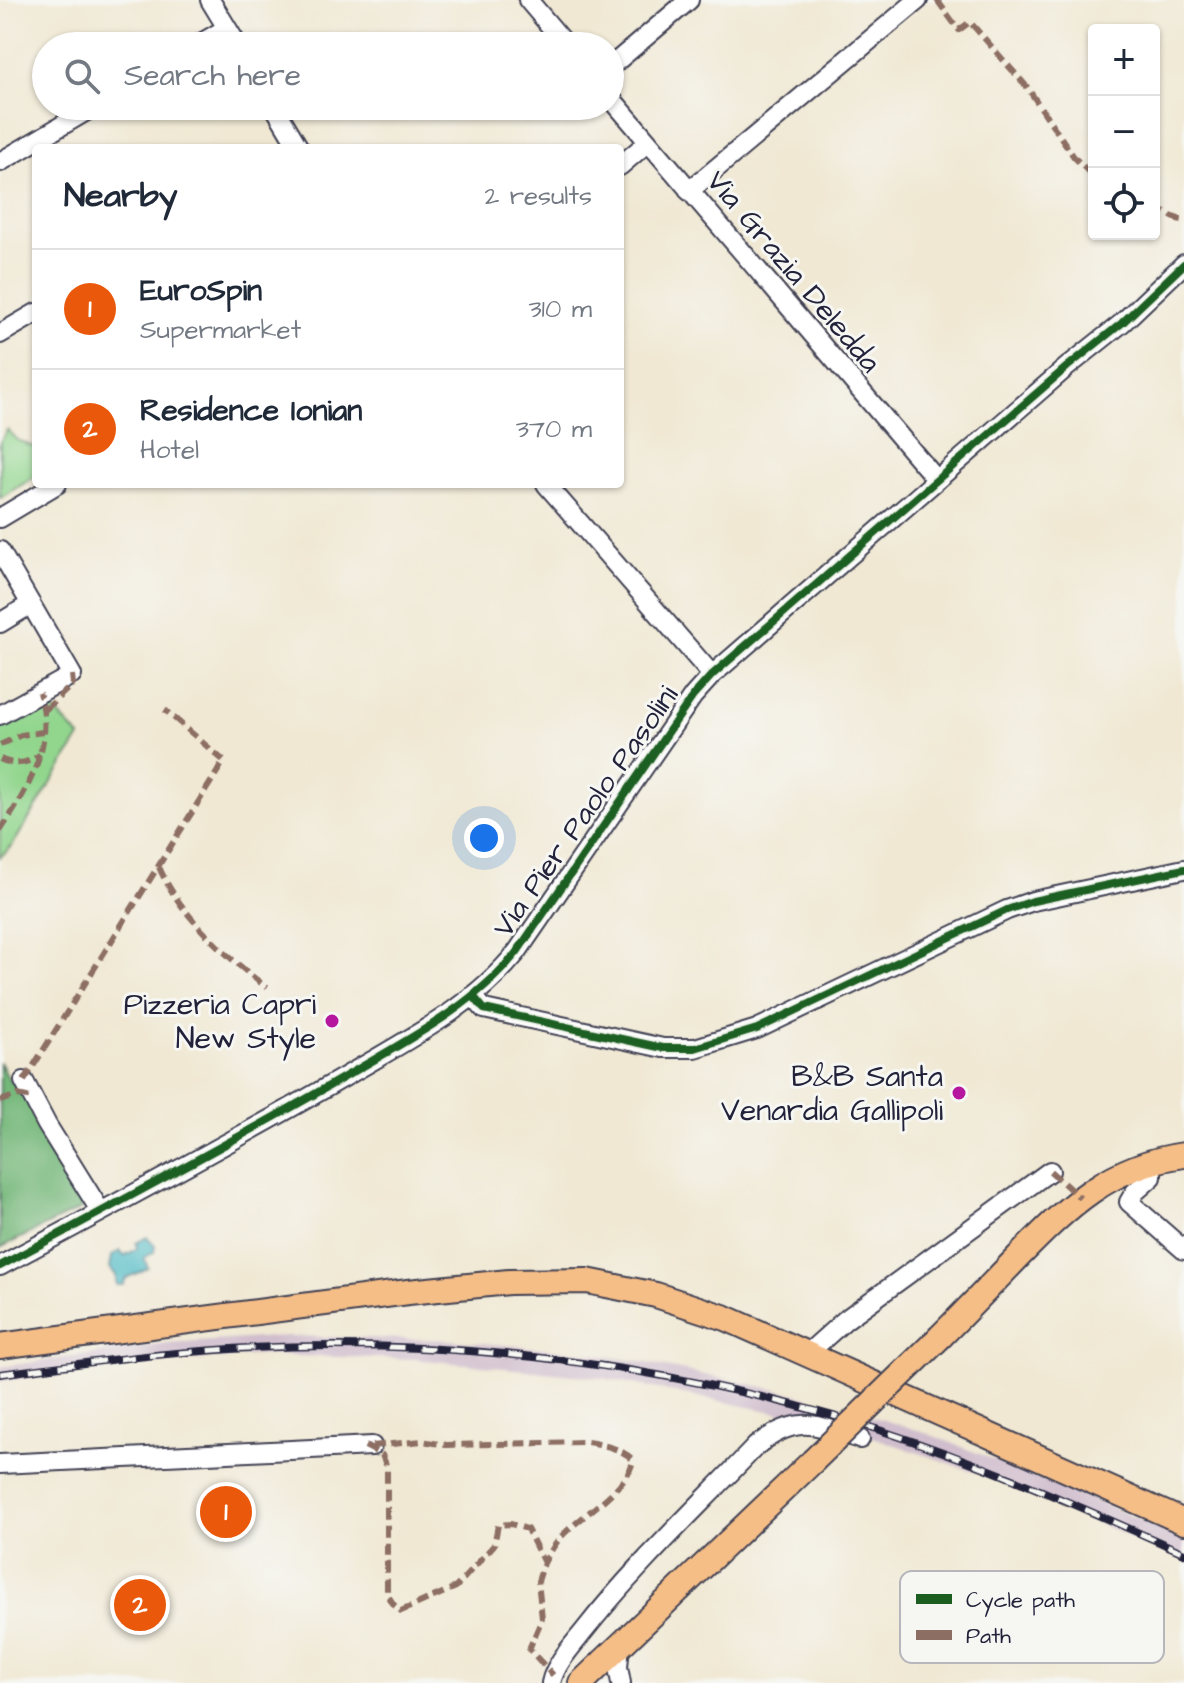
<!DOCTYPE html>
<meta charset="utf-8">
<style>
:root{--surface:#fff;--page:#f2f2f3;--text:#1f2937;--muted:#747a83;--line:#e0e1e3;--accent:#ea580c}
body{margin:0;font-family:"Architects Daughter",sans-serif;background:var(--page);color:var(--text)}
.controls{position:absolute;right:24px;top:24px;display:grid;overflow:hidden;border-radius:8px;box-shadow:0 2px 6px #0004}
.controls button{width:72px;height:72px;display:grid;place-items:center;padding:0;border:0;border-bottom:2px solid var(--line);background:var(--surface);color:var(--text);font:40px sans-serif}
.you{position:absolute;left:484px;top:838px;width:28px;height:28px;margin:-20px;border:6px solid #fff;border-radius:50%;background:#1a73e8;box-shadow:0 0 0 12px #1a73e833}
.badge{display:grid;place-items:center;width:52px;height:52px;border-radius:50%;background:var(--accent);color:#fff;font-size:26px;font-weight:700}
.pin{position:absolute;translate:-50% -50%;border:4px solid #fff;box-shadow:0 2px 8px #0006}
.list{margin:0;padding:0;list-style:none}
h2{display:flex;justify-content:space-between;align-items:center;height:104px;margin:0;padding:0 32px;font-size:34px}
h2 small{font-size:26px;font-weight:400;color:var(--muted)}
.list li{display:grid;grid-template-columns:52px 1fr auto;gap:24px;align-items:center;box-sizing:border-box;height:120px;padding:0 32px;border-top:2px solid var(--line)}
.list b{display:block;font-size:30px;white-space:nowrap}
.list p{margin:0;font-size:26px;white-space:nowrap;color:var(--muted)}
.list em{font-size:26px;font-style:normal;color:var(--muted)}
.icon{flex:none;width:44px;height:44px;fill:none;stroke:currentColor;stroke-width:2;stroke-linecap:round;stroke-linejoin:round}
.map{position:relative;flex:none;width:1184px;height:1683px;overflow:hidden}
.search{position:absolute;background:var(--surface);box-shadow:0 2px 6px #0004;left:32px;top:32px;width:592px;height:88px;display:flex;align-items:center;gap:20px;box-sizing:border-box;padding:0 28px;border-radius:44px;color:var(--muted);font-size:30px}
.panel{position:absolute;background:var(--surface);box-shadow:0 2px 6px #0004;left:32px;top:144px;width:592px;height:344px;border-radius:8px}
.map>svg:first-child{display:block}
</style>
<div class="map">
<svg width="1184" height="1683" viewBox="0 0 1184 1683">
<rect width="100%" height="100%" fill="#f6f6f2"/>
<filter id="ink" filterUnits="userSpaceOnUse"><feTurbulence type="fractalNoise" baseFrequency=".0125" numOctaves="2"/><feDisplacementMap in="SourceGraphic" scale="16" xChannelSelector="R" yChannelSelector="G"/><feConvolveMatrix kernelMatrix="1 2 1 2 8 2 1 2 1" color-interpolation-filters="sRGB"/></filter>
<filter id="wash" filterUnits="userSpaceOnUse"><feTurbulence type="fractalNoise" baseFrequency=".006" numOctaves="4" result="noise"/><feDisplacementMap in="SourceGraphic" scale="32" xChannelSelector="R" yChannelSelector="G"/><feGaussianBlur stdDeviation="1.8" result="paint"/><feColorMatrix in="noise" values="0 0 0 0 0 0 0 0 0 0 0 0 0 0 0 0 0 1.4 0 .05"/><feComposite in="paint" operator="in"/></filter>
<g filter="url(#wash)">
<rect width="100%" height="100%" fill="#f0e8d3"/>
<path fill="#d0bdcd" d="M288,1336L449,1340L571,1351L637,1361L792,1393L921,1431L1071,1490L1184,1539V1560L997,1480L835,1424L603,1378L415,1359L264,1355L171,1362L0,1381V1367L167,1344Z"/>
<path fill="#92d68e" stroke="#5a7c64" stroke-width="2" d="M7,430L19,441L36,448V476L0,498V442Z
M36,703L39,710L49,705L80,737L12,846L0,857V722Z"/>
<path fill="#75b779" stroke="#4c6c5a" stroke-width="2" d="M0,1062L9,1080L21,1089L89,1205L0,1248Z"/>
<path fill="#4cbac4" stroke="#376e80" stroke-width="2" d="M147,1237L155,1245L154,1252L144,1258L148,1268L126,1278L123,1285H116V1275L110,1268L112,1256L120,1251L124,1256L137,1249L136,1243Z"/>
</g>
<g filter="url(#ink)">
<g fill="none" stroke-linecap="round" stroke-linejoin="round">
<defs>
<path id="minor" d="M210,0L238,46
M528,0L567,46
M196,46L227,28
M610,67L689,0
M610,97L937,480
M274,106L299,148
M0,162L95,106
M620,166L648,142
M689,191L918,0
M0,334L36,313
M546,484L712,675
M0,518L57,484
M0,551L72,675L0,715
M0,623L31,604
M474,997L484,1009L663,1048H695L757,1029L1007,910L1033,901L1184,869
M24,1081L47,1125L101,1212
M1152,1161V1177L1135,1192L1129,1202L1184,1250
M0,1266C114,1205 229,1144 341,1079C403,1042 471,1009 517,952L693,696L712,675L1067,367L1122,323L1184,264
M806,1355L845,1320L1050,1171
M0,1464L372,1446
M620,1644L618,1667L621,1683
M551,1683C555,1664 572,1646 584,1631C636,1565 698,1507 756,1446C797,1414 814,1424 860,1439"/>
<path id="major" d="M940,1337C966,1311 992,1284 1018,1257C1068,1206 1110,1165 1184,1155
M0,1346L408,1292L509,1282L587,1281L656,1295L726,1318L1184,1522
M581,1683L813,1461"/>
</defs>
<use href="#minor" stroke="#414052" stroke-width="22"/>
<use href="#major" stroke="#414052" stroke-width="28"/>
<use href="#minor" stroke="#fff" stroke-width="18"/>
<use href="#major" stroke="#f6be87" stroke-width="24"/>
<defs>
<path id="rail" d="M0,1374C83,1363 166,1352 249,1348C447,1339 647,1362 837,1417C957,1452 1070,1502 1184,1553"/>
</defs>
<use href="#rail" stroke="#22223b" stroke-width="8"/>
<use href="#rail" stroke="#f6f6f2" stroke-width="5" stroke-dasharray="15" stroke-linecap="butt"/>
<defs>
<path id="major-bridge" d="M813,1461L940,1337"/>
</defs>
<use href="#major-bridge" stroke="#414052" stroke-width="28" stroke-linecap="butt"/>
<use href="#major-bridge" stroke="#f6be87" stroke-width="24"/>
<path stroke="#8d6e63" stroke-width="6" stroke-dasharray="12 6" stroke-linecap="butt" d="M937,0L959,30L970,22L1027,87L1074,157L1094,177
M1154,209C1165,210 1173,220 1184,220
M45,710L73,684L72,675
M0,745L21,735L43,732
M0,759C13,766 30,764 40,754
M0,831C27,792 57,741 39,693
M159,867C181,917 225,955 267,988
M24,1081L224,761L165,710
M0,1101L18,1095L32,1098
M1050,1171L1080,1198
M365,1446L382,1455L387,1467V1594L394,1605L401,1611L456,1587L494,1545L498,1525L511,1524L527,1529L544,1563L538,1581L542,1619L529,1649L553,1675
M372,1446L422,1441L446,1445L587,1442C602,1444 623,1449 633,1460C629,1488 580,1516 561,1537C554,1545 549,1554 544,1563"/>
<defs>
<path id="cycleway" d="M474,997L484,1009L663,1048H695L757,1029L1007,910L1033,901L1184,869
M0,1266C114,1205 229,1144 341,1079C403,1042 471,1009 517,952L693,696L712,675L1067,367L1122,323L1184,264"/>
</defs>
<use href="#cycleway" stroke="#f6f6f2" stroke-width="13"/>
<use href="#cycleway" stroke="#1b5e20" stroke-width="8"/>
</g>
</g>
<g fill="#b5179e" stroke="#f6f6f2" stroke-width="3">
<circle cx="332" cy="1021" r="8"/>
<circle cx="959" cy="1093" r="8"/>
</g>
<g text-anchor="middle" stroke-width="6" stroke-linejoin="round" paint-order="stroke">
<g font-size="30" fill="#22223b" stroke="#f6f6f2">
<text transform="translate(794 271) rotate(50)" y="10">Via Grazia Deledda</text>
<text transform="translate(585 811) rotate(-55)" y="10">Via Pier Paolo Pasolini</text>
</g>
<g font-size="30" fill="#22223b" stroke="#f6f6f2" text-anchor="end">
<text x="316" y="1014">Pizzeria Capri<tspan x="316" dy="34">New Style</tspan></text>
<text x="943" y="1086">B&amp;B Santa<tspan x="943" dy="34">Venardia Gallipoli</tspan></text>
</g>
</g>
<rect x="900" y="1571" width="264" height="92" rx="12" fill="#f6f6f2" stroke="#b6b6bb" stroke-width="2"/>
<rect x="916" y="1594" width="36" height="10" fill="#1b5e20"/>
<rect x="916" y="1630" width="36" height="10" fill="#8d6e63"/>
<g font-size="22" fill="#22223b">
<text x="966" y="1607">Cycle path</text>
<text x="966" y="1643">Path</text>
</g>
</svg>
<div class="controls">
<button>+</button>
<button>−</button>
<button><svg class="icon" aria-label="locate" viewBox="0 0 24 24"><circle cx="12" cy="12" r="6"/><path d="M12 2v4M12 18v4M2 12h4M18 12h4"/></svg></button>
</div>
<div class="you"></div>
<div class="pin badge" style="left:226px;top:1512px">1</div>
<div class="pin badge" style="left:140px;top:1605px">2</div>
<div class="search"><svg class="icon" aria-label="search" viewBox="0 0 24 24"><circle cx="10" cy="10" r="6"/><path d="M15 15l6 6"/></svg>Search here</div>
<section class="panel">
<h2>Nearby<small>2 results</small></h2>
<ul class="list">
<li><span class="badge">1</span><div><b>EuroSpin</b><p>Supermarket</p></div><em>310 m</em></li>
<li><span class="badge">2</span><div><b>Residence Ionian</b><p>Hotel</p></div><em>370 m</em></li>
</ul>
</section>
</div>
